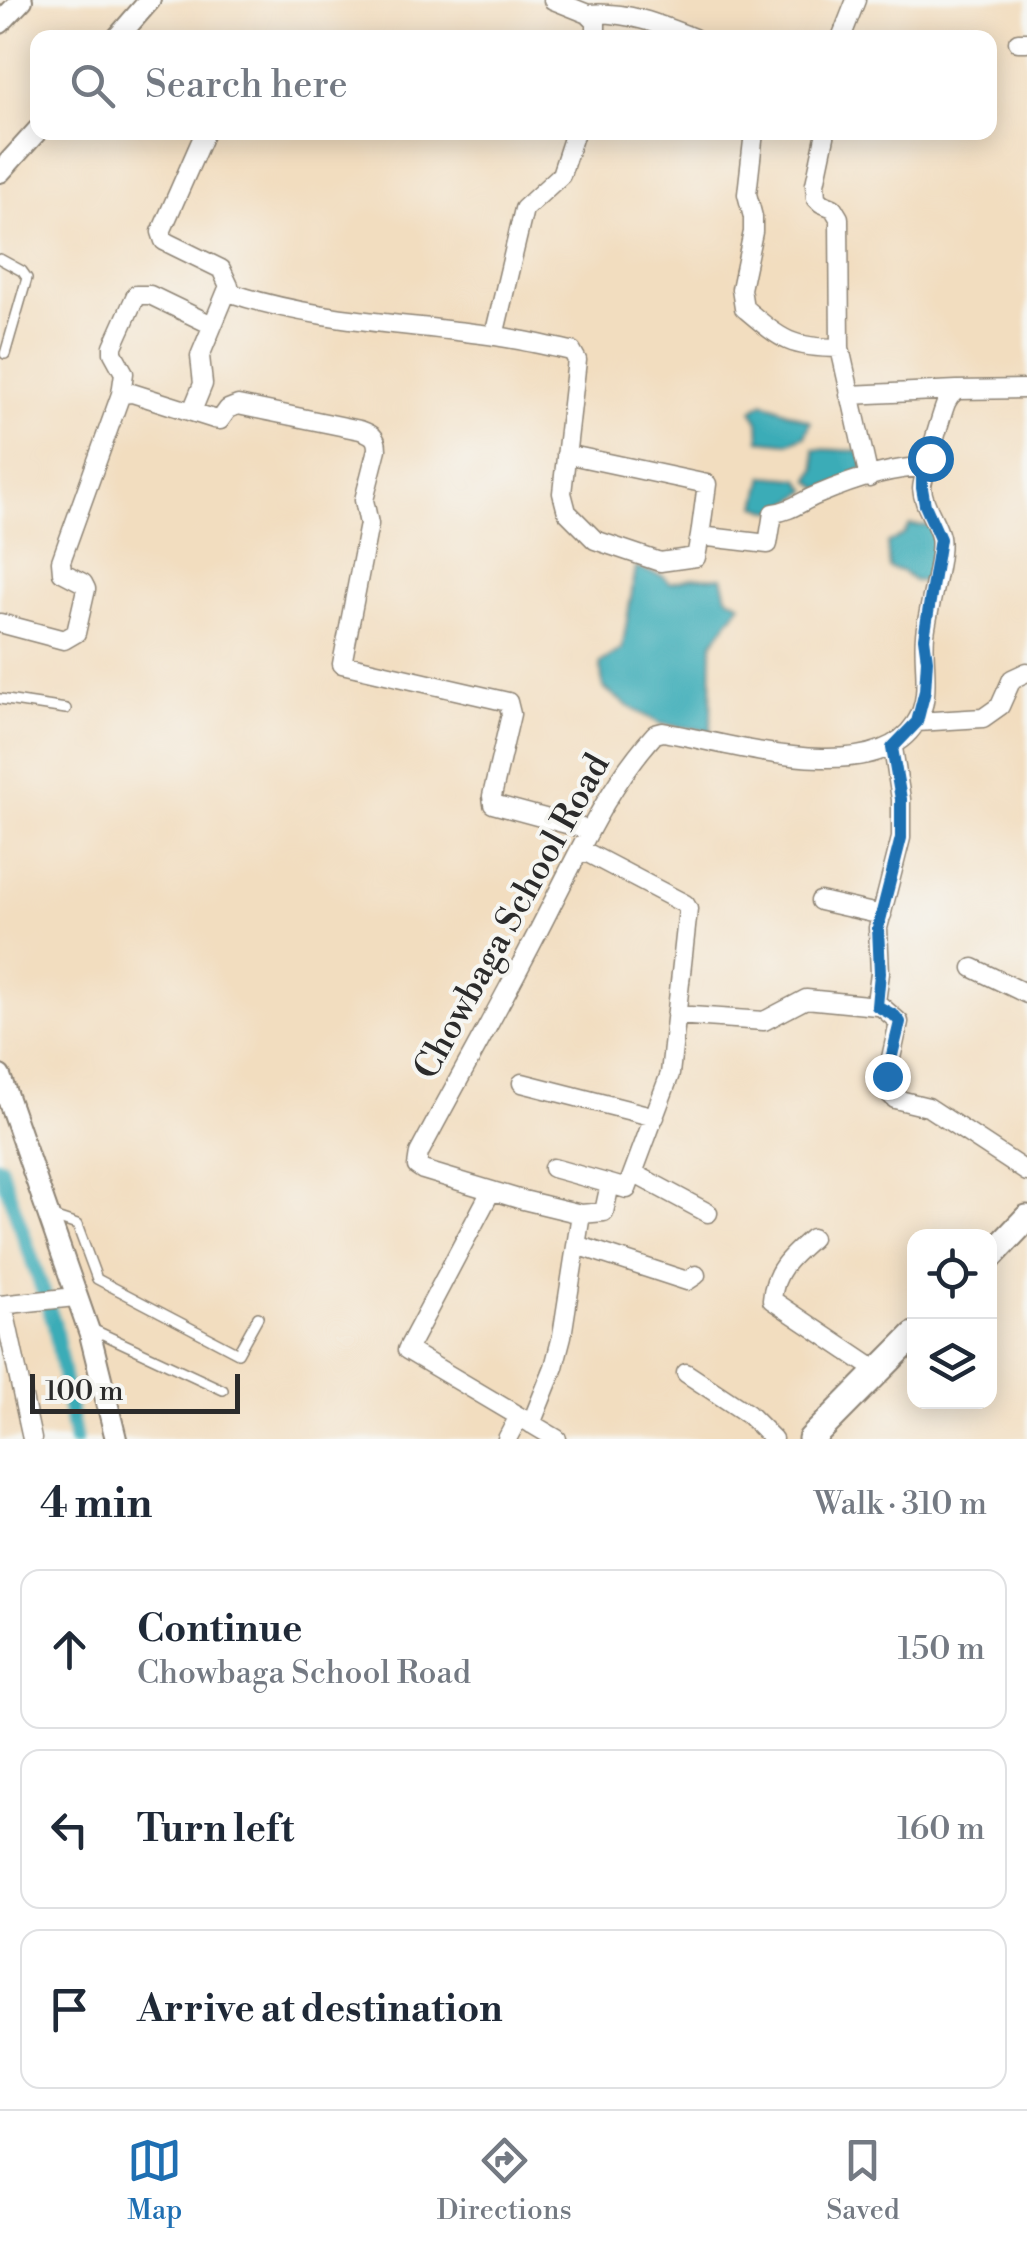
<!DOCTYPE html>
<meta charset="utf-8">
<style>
:root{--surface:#fff;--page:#f2f2f3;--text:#1f2937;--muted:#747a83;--line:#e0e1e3;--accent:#1f6fb2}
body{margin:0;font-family:"Libre Bodoni",serif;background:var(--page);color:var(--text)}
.controls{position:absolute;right:30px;bottom:30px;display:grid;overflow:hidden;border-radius:20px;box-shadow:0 5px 25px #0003}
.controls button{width:90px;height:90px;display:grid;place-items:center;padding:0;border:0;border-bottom:2px solid var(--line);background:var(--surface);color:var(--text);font:50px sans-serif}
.scale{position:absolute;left:30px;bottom:25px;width:210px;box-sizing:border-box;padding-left:10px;border:5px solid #2b2b2b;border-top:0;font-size:28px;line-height:35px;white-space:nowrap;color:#2b2b2b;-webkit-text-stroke:8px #f6f6f2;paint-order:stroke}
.stop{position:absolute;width:30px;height:30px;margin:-22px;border:8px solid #1f6fb2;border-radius:50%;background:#fff}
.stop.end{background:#1f6fb2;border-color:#fff;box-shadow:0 2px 10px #0008}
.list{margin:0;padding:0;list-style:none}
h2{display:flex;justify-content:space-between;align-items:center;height:130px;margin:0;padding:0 40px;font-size:42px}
h2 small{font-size:32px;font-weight:400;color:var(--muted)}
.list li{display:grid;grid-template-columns:65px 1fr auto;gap:30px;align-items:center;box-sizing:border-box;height:160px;margin:0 20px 20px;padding:0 20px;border:2px solid var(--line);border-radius:20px}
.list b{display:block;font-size:38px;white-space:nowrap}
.list p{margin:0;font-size:32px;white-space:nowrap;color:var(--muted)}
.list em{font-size:32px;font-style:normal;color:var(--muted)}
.icon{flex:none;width:55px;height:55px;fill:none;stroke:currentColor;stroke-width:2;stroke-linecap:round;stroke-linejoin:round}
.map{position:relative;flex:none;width:1027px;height:1439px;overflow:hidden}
.search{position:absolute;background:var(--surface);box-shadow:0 5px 25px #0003;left:30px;right:30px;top:30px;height:110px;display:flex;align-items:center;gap:25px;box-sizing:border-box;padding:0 35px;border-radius:20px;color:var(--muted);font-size:38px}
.sheet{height:670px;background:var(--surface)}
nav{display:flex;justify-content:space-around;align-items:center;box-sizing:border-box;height:140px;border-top:2px solid var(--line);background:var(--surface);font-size:28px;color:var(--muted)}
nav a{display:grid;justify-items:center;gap:5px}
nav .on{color:var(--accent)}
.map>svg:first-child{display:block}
</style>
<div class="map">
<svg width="1027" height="1439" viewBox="0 0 1027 1439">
<rect width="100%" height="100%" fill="#f6f6f2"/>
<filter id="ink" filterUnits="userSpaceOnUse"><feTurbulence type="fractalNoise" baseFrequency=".01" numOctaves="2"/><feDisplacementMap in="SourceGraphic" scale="20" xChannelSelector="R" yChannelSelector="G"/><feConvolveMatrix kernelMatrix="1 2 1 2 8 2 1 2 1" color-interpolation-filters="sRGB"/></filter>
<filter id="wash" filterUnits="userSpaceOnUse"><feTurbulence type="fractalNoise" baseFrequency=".0048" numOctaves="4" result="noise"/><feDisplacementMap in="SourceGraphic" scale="40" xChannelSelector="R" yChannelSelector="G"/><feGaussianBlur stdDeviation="2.25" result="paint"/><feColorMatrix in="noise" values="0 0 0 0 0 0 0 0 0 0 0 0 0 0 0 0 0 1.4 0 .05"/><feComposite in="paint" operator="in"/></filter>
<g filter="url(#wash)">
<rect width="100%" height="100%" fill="#f2ddbf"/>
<path fill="#3bacb7" stroke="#336c71" stroke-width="2.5" d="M764,402L811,422L805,436L788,443L760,440L759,424L752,410Z
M814,449L858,451L866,465L847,483L820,489L810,480L816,468Z
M764,476L799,479L808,491L775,512L757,506Z
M910,525L933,526L943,542L928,581H914L901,571L889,568L887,543L903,535Z
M636,568L663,576L670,583L692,578L722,577L727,596L741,604L712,644L711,731L661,724L626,705L603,687L600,663L622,649Z"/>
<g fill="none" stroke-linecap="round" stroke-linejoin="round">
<path stroke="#3bacb7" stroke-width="15" d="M0,1167L54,1323L75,1439"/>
</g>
</g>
<g filter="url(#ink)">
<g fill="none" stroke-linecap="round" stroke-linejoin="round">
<defs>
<path id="service" d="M0,259L22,271L27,278L5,354
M0,699L66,709
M50,1216L77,1225L97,1279L238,1353L258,1317
M90,1328L223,1390"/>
<path id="minor" d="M553,0L588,14L596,22V38
M588,14C626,11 659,24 694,38
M841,38L856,0
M1018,42H1027
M754,132L747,194L753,217V232L741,289L744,308C782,340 790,348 840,348
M826,132L815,184L816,198L821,203L833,208L839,218L840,348L869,478
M228,292C316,322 405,323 496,336C521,340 547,346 572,351L577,360L562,493L567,512L595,540L660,562L696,557L700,536L768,544L773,513C791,511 800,502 817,495C850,481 889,467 926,467
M494,336L524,209L561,175L575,132
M121,394L124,373L113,353V346L136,295H150L212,325
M849,395L957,390
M192,411L203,384L200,356L229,286L221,269L164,241L161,232L205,132
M566,454L707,484L700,536
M0,623L64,640L76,633L86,589L83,583L62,572L61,561L121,394L132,393L214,419L220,420L228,409L238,405L360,430C371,434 377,436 377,449L364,500L369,524L342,664L508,702L511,714L492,796L493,804L589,830
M917,722L983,718L1000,706L1012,679L1027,672
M893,748L901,799V838L878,928L880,973L876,1002L899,1022L887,1076V1091L895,1099L928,1107L1027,1172
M580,849L685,904L688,909L670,1074L627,1189L610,1184L604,1212L581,1214
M820,901L882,915
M973,968L1027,994
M676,1015L764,1021L806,999L877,1006
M522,1083L655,1117
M553,1168L610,1184
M635,1174L708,1213
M491,1191L407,1350L557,1439
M812,1238C790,1257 774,1271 772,1300L879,1372
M577,1245L687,1281L696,1275
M0,1305L75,1297
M3,1305L32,1439
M686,1373L748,1414L773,1439
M531,1424L554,1367L562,1336L581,1214L519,1199L423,1170L417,1166L419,1153C462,1072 508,992 549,910C581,848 608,786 655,734L663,732C727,743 873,789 915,724C933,697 922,664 925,635C927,611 944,556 940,537C936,520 923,506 922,488C921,483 944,406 947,401C951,394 952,394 957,390L1027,389
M507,1439L518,1418"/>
<path id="tertiary" d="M0,23L22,0
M117,38L150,0
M0,172L38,130
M0,1076L90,1334L116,1439"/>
<path id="secondary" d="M990,1257L1027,1218
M811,1439L914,1335"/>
</defs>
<use href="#service" stroke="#8e8475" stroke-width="12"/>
<use href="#minor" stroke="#8e8475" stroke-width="21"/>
<use href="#tertiary" stroke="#8e8475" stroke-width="24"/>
<use href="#secondary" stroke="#8e8475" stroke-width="29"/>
<use href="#service" stroke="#fff" stroke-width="9"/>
<use href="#minor" stroke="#fff" stroke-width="18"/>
<use href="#tertiary" stroke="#fff" stroke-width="20"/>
<use href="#secondary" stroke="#fff" stroke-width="25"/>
</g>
</g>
<g fill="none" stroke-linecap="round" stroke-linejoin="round" filter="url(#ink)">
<path stroke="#1f6fb2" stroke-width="12" d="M887,1076L900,1022L895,1016L877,1006L880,973L878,928L901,838V799L892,748L917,722L925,691L927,660L924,638L940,539L925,505L922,488V474L930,458"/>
</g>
<g text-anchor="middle" stroke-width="8" stroke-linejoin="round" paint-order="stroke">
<g font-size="35" fill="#2b2b2b" stroke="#f6f6f2">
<text transform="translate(511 916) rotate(-61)" y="12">Chowbaga School Road</text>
</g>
</g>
</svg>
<div class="controls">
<button><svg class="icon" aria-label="locate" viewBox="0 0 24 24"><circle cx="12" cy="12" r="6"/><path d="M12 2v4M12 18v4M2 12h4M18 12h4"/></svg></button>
<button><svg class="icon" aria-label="layers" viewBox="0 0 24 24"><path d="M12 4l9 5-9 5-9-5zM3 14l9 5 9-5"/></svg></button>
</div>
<div class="scale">100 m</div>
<div class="stop" style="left:930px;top:458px"></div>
<div class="stop end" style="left:887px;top:1076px"></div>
<div class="search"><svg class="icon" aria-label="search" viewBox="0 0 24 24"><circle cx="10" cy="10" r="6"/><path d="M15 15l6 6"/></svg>Search here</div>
</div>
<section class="sheet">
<h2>4 min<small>Walk · 310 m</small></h2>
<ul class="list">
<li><svg class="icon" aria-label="ahead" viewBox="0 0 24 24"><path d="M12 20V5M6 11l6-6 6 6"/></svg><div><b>Continue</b><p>Chowbaga School Road</p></div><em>150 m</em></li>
<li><svg class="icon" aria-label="left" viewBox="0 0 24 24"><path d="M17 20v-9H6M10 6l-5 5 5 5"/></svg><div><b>Turn left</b></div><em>160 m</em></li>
<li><svg class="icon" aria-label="arrive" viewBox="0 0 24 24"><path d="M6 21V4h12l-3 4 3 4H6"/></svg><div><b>Arrive at destination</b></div></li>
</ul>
</section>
<nav>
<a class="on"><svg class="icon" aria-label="map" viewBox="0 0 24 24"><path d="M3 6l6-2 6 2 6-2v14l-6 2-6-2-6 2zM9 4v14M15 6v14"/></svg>Map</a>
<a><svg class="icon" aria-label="directions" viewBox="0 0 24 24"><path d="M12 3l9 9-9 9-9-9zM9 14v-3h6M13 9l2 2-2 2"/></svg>Directions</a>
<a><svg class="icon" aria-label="saved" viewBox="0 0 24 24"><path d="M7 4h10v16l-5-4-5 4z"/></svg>Saved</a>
</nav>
